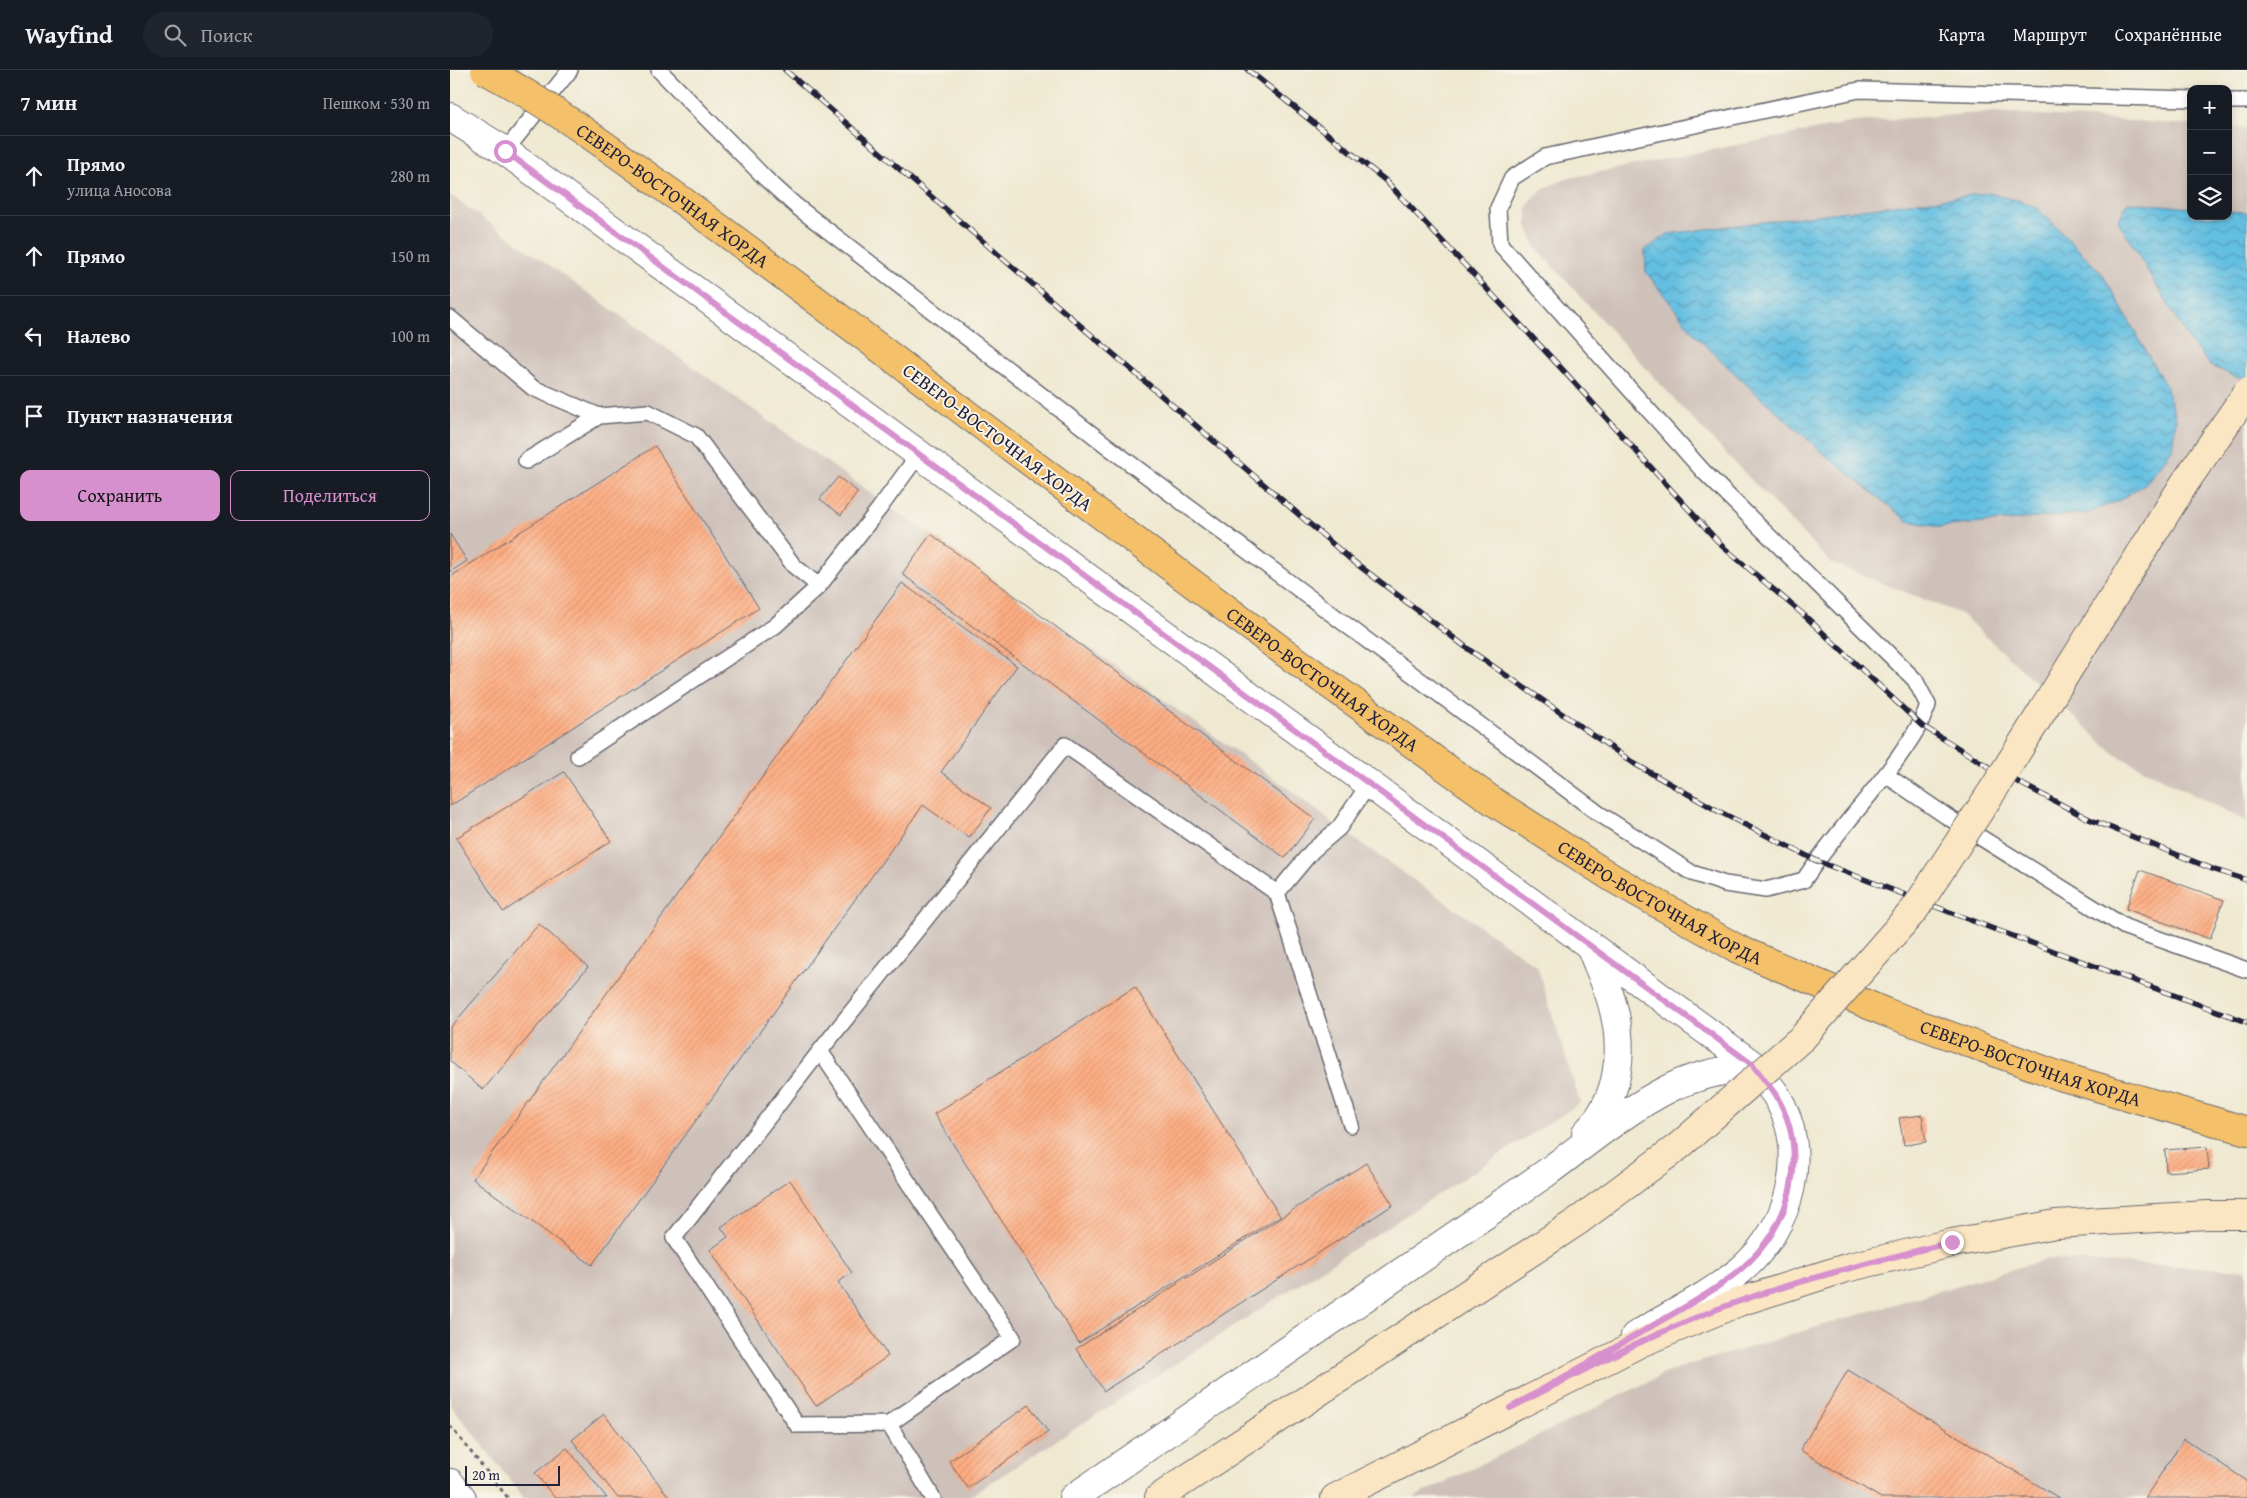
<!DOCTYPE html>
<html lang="ru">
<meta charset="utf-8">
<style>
:root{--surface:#171b24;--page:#20242c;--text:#f1f3f6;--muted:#9ea1a6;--line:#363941;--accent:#d690ce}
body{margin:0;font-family:"Gentium Book Plus",serif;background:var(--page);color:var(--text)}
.controls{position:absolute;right:15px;top:15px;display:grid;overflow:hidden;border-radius:10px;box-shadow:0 2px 8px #0003}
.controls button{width:45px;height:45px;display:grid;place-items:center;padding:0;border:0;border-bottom:1px solid var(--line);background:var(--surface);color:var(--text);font:25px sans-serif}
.scale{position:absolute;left:15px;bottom:12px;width:95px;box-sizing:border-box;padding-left:5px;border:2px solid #22223b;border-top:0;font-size:14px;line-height:18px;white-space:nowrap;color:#22223b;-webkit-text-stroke:4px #f7f3e8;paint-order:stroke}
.stop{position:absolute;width:15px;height:15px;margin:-11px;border:4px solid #d690ce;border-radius:50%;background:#fff}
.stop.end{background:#d690ce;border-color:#fff;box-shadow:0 1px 5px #0008}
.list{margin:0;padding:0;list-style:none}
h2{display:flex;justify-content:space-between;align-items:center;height:65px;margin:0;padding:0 20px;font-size:21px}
h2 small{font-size:16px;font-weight:400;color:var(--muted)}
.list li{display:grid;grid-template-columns:32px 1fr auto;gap:15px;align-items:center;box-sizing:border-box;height:80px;padding:0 20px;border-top:1px solid var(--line)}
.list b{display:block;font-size:19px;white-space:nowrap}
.list p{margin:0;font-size:16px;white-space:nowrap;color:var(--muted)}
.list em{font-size:16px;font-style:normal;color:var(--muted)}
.actions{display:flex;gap:10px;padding:15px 20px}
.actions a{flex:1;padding:11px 0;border:1px solid var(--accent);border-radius:10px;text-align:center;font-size:18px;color:var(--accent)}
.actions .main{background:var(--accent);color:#111}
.icon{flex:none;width:28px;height:28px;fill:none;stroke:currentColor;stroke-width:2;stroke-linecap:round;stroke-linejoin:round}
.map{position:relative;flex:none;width:1797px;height:1428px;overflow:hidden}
header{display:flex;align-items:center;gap:30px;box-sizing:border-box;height:70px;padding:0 25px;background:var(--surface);border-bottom:1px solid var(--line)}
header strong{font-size:24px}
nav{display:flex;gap:28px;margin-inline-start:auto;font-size:18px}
.search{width:350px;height:45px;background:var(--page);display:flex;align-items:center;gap:12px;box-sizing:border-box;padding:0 18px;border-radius:28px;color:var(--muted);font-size:19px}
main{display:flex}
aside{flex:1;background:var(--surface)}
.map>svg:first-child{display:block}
</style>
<header>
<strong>Wayfind</strong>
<div class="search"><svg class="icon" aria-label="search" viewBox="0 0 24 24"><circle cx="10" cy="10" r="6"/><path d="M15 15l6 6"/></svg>Поиск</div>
<nav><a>Карта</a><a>Маршрут</a><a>Сохранённые</a></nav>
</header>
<main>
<aside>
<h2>7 мин<small>Пешком · 530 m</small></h2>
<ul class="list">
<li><svg class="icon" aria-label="ahead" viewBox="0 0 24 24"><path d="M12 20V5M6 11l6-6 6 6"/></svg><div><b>Прямо</b><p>улица Аносова</p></div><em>280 m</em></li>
<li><svg class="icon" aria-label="ahead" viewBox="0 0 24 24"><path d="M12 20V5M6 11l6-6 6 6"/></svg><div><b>Прямо</b></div><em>150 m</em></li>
<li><svg class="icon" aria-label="left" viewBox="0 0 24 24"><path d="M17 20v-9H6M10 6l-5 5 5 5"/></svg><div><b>Налево</b></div><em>100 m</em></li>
<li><svg class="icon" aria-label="arrive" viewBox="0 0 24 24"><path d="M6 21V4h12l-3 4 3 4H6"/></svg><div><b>Пункт назначения</b></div></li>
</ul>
<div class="actions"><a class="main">Сохранить</a><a>Поделиться</a></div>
</aside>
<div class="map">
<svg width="1797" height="1428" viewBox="0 0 1797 1428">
<defs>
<pattern id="water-waves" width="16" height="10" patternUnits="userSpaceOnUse" patternTransform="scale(1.25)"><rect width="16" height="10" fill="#64bfe1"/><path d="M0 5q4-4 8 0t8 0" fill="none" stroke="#529bb8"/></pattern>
<pattern id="building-hatch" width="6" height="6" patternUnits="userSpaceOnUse" patternTransform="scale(1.25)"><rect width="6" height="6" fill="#fdae83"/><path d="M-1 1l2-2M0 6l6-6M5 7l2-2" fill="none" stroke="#d99572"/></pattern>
</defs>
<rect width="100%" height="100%" fill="#f7f3e8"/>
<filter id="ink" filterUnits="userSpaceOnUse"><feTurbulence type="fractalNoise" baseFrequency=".02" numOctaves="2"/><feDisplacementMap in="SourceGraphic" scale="10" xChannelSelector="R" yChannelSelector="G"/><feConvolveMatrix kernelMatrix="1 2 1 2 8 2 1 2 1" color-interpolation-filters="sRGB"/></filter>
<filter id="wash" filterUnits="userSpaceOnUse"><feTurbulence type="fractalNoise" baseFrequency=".0096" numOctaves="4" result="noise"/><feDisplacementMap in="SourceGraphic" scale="20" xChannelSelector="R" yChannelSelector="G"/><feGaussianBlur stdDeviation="1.12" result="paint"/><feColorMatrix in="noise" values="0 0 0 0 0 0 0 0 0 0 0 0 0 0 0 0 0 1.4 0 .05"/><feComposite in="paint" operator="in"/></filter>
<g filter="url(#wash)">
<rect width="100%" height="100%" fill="#efe9d1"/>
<path fill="#cec1ba" d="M1546,42L1741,55V146H1778V57L1797,58V752L1666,685L1511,544L1381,493L1236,342L1085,177L1077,154V136L1092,119L1119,108L1404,52Z
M0,125L839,719L889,758L1087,896L1130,1033L517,1428H74L0,1334Z
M1597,1189L1797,1200V1428H963L1222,1300Z"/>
<path fill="url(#water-waves)" stroke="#43708e" d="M1538,123L1574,132L1590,140L1653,205L1715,315L1726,349L1722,380L1696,413L1668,431L1638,443L1489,457L1458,451L1379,388L1299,317L1246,266L1196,202L1195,180L1218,164Z
M1678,132L1741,138V146H1778V141L1797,142V306L1787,308L1760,295L1741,273L1668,151Z"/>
<g id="blocks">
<path fill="url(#building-hatch)" d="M205,376L309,538L0,736V507Z
M388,407L408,422L391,445L370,429Z
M0,464L17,491L0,502Z
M481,464L865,749L835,788L452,504Z
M452,513L567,596L491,702L541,738L519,768L473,735L142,1195L23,1109Z
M114,702L161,771L53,842L6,768Z
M1690,800L1774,830L1760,869L1676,839Z
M89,854L138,897L33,1020L0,991V958Z
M685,917L830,1146L629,1273L484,1044Z
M1472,1045L1476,1072L1454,1075L1449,1048Z
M1757,1077L1759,1099L1716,1102L1715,1080Z
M916,1093L943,1135L654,1321L626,1279Z
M340,1110L402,1203L388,1212L438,1286L366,1336L260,1180L278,1167L271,1157Z
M1398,1300L1609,1428H1431L1350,1380Z
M579,1335L598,1362L518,1418L499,1391Z
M154,1344L220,1428H168L122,1370Z
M1734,1369L1797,1411V1428H1695Z
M117,1378L157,1428H105L85,1403Z"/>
</g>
</g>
<g filter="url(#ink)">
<use href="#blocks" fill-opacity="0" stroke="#6a6870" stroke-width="1"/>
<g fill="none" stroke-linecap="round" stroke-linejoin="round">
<defs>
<path id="service" d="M209,0L316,109L346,136L669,385L1148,743L1242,803L1275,814L1316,820L1354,810C1382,767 1418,730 1448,688C1460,671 1471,655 1478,635L1465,610L1253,401L1050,174L1048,138L1062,108L1095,87L1409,20L1741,29
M1778,31H1797
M55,81L120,0
M0,248L83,318L149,346
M76,391L149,346L198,342L246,366L344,496L369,516L429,439L469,384
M128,686L325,556L369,516
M1436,705L1496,746L1675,857L1797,900
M370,981L563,1268L439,1354L483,1428
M901,1055L827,823L862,781L889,758L919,714
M439,1354L347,1355L224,1168L370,981L615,675L827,823"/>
<path id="minor" d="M0,1413L12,1428"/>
<path id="tertiary" d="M0,47L55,81L1303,995C1310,1005 1319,1015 1326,1025C1361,1083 1341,1157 1291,1200C1259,1226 1220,1245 1185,1266
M1136,1063C1169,1030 1175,981 1163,937C1158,916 1147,895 1140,875
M623,1428L1096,1103C1137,1073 1177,1039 1222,1017C1247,1005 1276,1000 1303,995"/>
<path id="secondary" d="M709,1428L729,1414
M885,1428L1190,1273L1289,1232L1396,1198L1502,1173L1606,1154L1757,1145H1797"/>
<g id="primary">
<path id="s1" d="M555,373L834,582L1044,732L1164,809L1288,879L1435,942L1610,1006L1797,1061"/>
</g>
</defs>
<use href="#service" stroke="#6a6870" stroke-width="18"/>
<use href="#minor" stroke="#6a6870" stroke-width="30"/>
<use href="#tertiary" stroke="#6a6870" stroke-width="30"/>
<use href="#secondary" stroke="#6a6870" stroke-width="30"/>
<use href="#primary" stroke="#6a6870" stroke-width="30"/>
<path stroke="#6a6870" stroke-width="3" stroke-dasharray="4 4" stroke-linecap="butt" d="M0,1356L58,1428"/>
<use href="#service" stroke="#fff" stroke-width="15"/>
<use href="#minor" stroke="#fff" stroke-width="28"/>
<use href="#tertiary" stroke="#fff" stroke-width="28"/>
<use href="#secondary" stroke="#fbe6c3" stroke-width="28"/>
<use href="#primary" stroke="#f4c16a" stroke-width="28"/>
<defs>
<path id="rail" d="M335,0L899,488L1021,581L1185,694L1270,742L1367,791L1541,858L1797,952
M798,0L936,111L1111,298L1272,476L1355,546L1471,655L1539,697L1639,749L1765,800L1797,810"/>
</defs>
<use href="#rail" stroke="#22223b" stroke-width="5.5"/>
<use href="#rail" stroke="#f7f3e8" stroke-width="4" stroke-dasharray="11" stroke-linecap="butt"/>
<defs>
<path id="secondary-bridge" d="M729,1414L1128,1151L1229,1076L1353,967L1465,839L1545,717L1734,414L1797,323"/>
<g id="primary-bridge">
<path id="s2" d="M35,0C105,37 169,86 234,132C342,211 448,292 555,373"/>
</g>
</defs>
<use href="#secondary-bridge" stroke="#6a6870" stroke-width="30" stroke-linecap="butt"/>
<use href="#primary-bridge" stroke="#6a6870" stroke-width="30" stroke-linecap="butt"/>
<use href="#secondary-bridge" stroke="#fbe6c3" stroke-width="28"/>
<use href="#primary-bridge" stroke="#f4c16a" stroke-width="28"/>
</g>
</g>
<g fill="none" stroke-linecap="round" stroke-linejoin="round" filter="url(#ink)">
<path stroke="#d690ce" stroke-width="6" d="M55,81L1303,995C1310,1005 1319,1015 1326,1025C1361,1084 1341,1157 1291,1199C1263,1223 1227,1241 1195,1260C1150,1286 1105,1312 1060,1338C1135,1300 1210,1258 1290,1231C1360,1207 1431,1190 1502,1172"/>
</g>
<g text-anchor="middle" stroke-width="4" stroke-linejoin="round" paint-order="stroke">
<g font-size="19" fill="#22223b" stroke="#f7f3e8">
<text dy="7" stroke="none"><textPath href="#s2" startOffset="226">СЕВЕРО-ВОСТОЧНАЯ ХОРДА</textPath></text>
<text transform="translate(548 367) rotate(37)" y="7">СЕВЕРО-ВОСТОЧНАЯ ХОРДА</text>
<text dy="7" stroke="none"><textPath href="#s1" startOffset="396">СЕВЕРО-ВОСТОЧНАЯ ХОРДА</textPath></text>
<text dy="7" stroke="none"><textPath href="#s1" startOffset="801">СЕВЕРО-ВОСТОЧНАЯ ХОРДА</textPath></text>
<text dy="7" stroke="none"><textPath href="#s1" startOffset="1206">СЕВЕРО-ВОСТОЧНАЯ ХОРДА</textPath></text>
</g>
</g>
</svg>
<div class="controls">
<button>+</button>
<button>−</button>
<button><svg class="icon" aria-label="layers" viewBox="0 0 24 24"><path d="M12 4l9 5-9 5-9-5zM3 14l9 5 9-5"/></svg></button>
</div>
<div class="scale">20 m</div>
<div class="stop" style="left:55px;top:81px"></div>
<div class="stop end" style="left:1502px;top:1172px"></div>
</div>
</main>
